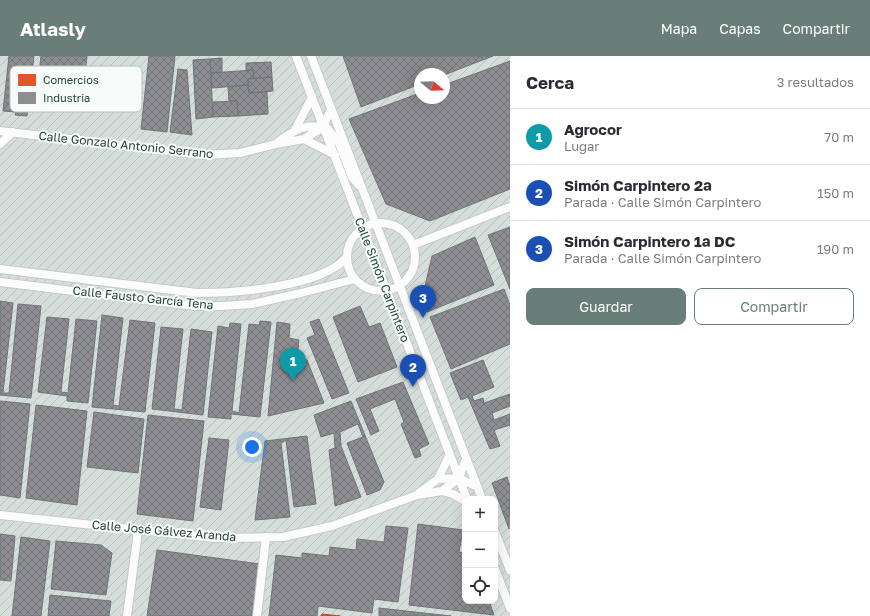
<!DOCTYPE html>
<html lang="es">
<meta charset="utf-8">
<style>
:root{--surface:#fff;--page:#f2f2f3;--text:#2b2b33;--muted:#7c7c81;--line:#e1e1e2;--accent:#697e78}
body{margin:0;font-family:"Golos Text",sans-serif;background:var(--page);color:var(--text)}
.controls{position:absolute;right:12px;bottom:12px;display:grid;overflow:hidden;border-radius:8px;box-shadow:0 4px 16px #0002}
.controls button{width:36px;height:36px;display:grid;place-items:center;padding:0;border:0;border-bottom:1px solid var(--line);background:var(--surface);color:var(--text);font:20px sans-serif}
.compass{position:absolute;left:414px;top:12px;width:36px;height:36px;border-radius:50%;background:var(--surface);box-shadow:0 4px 16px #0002;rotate:109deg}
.you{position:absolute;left:252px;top:391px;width:14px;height:14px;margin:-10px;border:3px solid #fff;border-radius:50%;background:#1a73e8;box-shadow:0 0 0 6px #1a73e833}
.badge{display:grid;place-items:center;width:26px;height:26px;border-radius:50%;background:var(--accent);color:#fff;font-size:13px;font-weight:700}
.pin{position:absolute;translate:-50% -33px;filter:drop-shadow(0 1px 2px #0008)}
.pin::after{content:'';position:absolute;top:21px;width:14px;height:12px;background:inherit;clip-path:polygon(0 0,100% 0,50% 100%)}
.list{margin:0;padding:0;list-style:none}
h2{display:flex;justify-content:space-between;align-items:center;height:52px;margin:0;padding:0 16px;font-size:17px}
h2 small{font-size:13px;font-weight:400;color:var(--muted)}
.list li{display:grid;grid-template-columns:26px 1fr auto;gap:12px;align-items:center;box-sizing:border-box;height:56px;padding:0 16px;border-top:1px solid var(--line)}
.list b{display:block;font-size:15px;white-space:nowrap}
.list p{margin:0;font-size:13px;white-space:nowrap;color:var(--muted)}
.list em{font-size:13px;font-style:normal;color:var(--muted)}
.actions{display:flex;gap:8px;padding:12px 16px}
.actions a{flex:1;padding:9px 0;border:1px solid var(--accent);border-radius:8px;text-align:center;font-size:14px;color:var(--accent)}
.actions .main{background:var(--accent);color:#fff}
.icon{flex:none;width:22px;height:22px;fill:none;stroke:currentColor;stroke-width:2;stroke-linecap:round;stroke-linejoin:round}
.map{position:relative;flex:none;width:510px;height:560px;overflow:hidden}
header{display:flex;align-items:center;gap:24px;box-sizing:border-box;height:56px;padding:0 20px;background:var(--accent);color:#fff}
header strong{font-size:19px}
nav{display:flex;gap:22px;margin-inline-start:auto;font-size:14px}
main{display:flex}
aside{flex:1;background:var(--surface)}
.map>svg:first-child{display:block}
</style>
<header>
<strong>Atlasly</strong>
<nav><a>Mapa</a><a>Capas</a><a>Compartir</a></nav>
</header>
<main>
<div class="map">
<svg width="510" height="560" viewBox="0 0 510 560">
<defs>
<pattern id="industrial-furrows" width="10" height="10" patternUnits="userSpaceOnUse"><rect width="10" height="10" fill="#d6dedb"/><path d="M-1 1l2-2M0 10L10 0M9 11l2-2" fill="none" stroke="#b8c0bd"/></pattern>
<pattern id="shops-cross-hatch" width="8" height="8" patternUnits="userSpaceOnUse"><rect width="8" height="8" fill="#e4572e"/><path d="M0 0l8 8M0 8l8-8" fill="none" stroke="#b94a28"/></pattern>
<pattern id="industry-cross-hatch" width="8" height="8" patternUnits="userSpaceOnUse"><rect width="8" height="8" fill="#8d8d92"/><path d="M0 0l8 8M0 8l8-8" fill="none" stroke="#737578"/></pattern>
</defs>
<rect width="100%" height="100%" fill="#e8edeb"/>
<path fill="url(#industrial-furrows)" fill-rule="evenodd" d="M0,0H510V560H0ZM420,18H444V42H420ZM465,443H495V545H465Z"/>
<path fill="url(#shops-cross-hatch)" stroke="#aa5132" d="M322,558L340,560H321Z"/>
<path fill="url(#industry-cross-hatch)" stroke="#6e7678" d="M9,0H34L27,60L15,59L16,56L3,55Z
M41,0H87L82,48L36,42Z
M149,0H175L167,76L141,73Z
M343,0H493L444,19L420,18V28L361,51Z
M222,2V16L211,17L210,3Z
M210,3L213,61L196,63L193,4Z
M510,5V133L430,165L386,148L349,63L420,37V42H444V29Z
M271,6L272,21L254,22L253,14L246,15V7Z
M178,13L187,14L192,79L170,76Z
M253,14L254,22L248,23V29L212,32L211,17Z
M272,21L273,35L249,37L248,23Z
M248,29L249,37L267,36L268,58L238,60L237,45H229L228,31Z
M237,45L238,60L213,61V46Z
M510,171V233L488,179Z
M475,181L494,229L427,256L422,243L432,200Z
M504,233L510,249V288L451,313L430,261Z
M0,245L13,247L3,337H9L18,248L41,250L31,342L0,339Z
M360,250L369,271L380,267L397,311L358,326L333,261Z
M102,259L123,262L113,349L119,350L130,264L155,267L145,356L92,351Z
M47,261L69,263L61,336L68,337L76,263L97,265L88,347L67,345V340L38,336Z
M319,263L349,337L332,343L307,282L315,279L310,266Z
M260,265L271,266L260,361L231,358V363L208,361L218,270L229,272L230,267L241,268L232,355L239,357L249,268L259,269Z
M277,266L290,268L289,282L299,284L297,302L307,304L324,347L268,360Z
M161,271L183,273L174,353L182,354L191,273L212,276L203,359L152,353Z
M483,304L494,331L472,340L474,345L483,342L484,347L510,338V350L492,357L494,364L510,358V369L494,374L500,390L490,393L468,341L461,344L450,317Z
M403,326L429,388L419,393L421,400L415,402L401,368L404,366L395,343L370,353L379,375L371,379L356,343Z
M0,345L30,348L20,442L0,439Z
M351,345L384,426L380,434L367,439L347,387L363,381L358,368L340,376L341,390L361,441L335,450L329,394L335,392L334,377L321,381L314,359Z
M36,349L87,355L77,449L26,442Z
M94,356L144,363L138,417L87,411Z
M148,359L204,365L193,465L137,458Z
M307,380L316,448L294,451L286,384L281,387L290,461L255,464L265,385Z
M209,382L229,384L221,454L200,451Z
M507,421L510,430L509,473L492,427Z
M418,468L463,474L459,496L465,497V545H489L494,559L409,549Z
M386,470L408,472L398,546L374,543L372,557L318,550L317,560H269L276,499L302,502V497L329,500L330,491L356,494L357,483L384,486Z
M0,478L15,480L11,525L0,524Z
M21,481L50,485L41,560H12Z
M56,485L101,489L112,497L106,539L51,533Z
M157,494L260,508L252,560H147Z
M50,539L111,545L109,560H48Z
M379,552L451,560H379Z"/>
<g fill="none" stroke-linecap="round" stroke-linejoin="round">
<defs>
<path id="minor" d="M296,0L467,443
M311,0L482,443
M323,71L331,53
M295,74L312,41
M0,75L204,99L240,97L276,88L304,83L323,71
M304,83L335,99
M278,86C296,73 305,67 327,72L339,87L352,121L359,129
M0,88L13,76
M347 201a34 34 0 1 1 68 0a34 34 0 1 1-68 0Z
M413,189L510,151
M0,213L197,237C236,237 320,231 346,202
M0,226L195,250H222L252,248L301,237L355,223
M438,423L459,422L477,431
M442,435L459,422L466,403
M419,437L438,423L450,398
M0,459L214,482L283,481L332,470L417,439L442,435L453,438L465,445
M495,476L510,514
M495,513L510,552
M127,560L138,475
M257,560L266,481"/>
</defs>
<use href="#minor" stroke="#c5cac8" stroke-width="10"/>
<use href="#minor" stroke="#fcfcfc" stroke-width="8"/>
</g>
<g text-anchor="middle" stroke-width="4" stroke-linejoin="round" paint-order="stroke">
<g font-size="12" fill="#24423a" stroke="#f7fbf9">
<text transform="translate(126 89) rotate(6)" y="4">Calle Gonzalo Antonio Serrano</text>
<text transform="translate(382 224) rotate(69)" y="4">Calle Simón Carpintero</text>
<text transform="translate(143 242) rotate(6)" y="4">Calle Fausto García Tena</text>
<text transform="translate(164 475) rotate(5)" y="4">Calle José Gálvez Aranda</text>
</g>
</g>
<rect x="10" y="10" width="132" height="46" rx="6" fill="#f7fbf9" stroke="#b8c4c0" stroke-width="1"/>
<rect x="18" y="18" width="18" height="12" fill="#e4572e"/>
<rect x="18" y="36" width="18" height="12" fill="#8d8d92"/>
<g font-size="11" fill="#24423a">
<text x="43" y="28">Comercios</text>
<text x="43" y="46">Industria</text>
</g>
</svg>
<div class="controls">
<button>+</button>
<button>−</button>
<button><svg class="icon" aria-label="locate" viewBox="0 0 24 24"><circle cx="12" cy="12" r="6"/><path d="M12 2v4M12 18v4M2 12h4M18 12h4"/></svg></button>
</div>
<svg class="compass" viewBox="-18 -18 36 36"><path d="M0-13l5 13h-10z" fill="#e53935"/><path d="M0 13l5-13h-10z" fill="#7c7c81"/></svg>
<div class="you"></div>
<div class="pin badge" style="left:293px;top:325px;background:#0f9aa8">1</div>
<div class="pin badge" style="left:413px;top:331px;background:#1a4fb4">2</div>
<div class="pin badge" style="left:423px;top:262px;background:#1a4fb4">3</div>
</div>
<aside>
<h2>Cerca<small>3 resultados</small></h2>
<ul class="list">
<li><span class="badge" style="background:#0f9aa8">1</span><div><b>Agrocor</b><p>Lugar</p></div><em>70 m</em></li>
<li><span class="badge" style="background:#1a4fb4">2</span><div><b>Simón Carpintero 2ª</b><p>Parada · Calle Simón Carpintero</p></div><em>150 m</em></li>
<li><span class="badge" style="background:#1a4fb4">3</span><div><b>Simón Carpintero 1ª DC</b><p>Parada · Calle Simón Carpintero</p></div><em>190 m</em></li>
</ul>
<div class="actions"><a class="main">Guardar</a><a>Compartir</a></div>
</aside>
</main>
